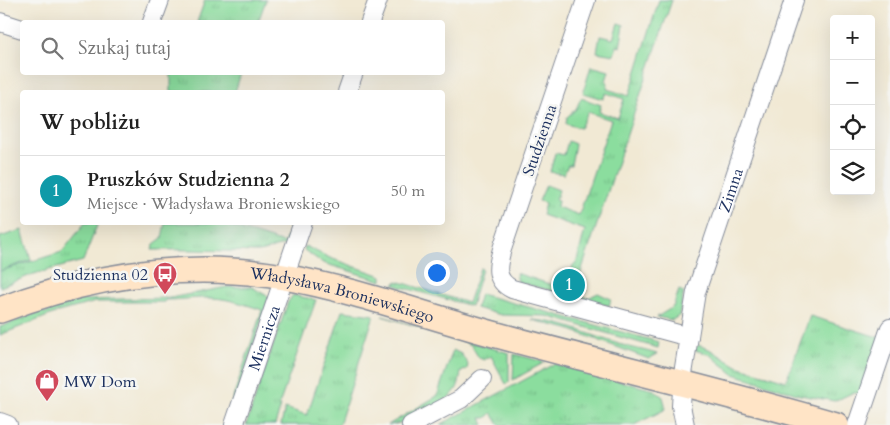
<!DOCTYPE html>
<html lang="pl">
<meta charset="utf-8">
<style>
:root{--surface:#fff;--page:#f2f2f2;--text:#222;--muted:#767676;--line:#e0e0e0;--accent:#7c3aed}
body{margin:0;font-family:Cardo,serif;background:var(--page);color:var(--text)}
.controls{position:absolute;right:15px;top:15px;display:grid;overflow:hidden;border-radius:5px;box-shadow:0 5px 20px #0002}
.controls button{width:45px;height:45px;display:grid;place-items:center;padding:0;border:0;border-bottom:1px solid var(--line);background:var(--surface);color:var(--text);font:25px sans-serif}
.you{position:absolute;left:436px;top:272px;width:18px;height:18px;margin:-12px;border:4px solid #fff;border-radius:50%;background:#1a73e8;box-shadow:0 0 0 8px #1a73e833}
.badge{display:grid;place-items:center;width:32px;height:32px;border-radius:50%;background:var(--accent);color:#fff;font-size:16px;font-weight:700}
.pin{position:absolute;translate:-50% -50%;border:2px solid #fff;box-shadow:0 1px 5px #0006}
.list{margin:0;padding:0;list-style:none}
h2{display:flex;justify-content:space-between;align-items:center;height:65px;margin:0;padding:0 20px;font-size:21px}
h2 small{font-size:16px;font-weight:400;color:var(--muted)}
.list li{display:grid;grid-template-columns:32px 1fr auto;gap:15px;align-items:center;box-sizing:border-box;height:70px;padding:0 20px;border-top:1px solid var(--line)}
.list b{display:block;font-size:19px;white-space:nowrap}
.list p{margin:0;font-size:16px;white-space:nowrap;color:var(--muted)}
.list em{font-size:16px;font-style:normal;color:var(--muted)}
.icon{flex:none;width:28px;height:28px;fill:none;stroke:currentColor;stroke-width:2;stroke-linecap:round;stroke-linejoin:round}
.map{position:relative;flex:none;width:890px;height:425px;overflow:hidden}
.search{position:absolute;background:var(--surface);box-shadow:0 5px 20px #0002;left:20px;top:20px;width:425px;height:55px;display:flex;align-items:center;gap:12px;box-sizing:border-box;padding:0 18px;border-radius:5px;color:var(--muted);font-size:19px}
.panel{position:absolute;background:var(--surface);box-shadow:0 5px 20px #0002;left:20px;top:90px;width:425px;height:135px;border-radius:5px}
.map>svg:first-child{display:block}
</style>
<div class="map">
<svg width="890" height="425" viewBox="0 0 890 425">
<defs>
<pattern id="grass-tufts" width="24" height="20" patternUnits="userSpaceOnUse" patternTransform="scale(1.25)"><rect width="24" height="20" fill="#8bdd9e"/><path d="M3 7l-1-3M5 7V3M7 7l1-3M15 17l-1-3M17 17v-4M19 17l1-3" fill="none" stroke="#77be8a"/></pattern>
</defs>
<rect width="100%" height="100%" fill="#f6f6f2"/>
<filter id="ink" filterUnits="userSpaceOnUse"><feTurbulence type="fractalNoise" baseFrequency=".02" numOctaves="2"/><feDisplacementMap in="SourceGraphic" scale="10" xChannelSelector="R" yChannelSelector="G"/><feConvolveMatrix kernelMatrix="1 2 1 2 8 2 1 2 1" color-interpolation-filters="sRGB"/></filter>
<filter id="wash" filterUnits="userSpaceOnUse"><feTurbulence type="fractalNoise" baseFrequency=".0096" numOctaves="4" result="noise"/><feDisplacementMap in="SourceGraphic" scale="20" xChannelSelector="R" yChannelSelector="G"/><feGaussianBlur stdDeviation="1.12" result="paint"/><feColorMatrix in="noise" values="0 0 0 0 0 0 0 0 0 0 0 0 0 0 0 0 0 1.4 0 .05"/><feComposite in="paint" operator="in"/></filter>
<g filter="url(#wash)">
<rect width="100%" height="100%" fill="#f1e9d4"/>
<path fill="url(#grass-tufts)" stroke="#53867e" d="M205,0H266L258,22H197Z
M659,0H672L574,293L588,298L598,293L611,299L609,306L518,282L516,273L561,288L566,275L570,277L573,265L576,264L585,230L542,215L545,203L539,201L546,185L559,190L556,200L558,201L557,207L579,215L611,120L588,112L580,128L566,124L567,117L576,109L581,98L601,105L599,112L618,118L624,99L606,93L603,99L583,93L591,66L609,71L606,81L608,83L607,89L629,96Z
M618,23L624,25L620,47L617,46L614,55L597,52L600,36L613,39Z
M171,73V72L241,73L235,92H171Z
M568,141L575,144L571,165H568L564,174L550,172L555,153L564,155Z
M85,223H98L83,261L34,274L0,287V271L62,252Z
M165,223H221L284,243L292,223H295L287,246C275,244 269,252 257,252C222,251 187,249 152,250L154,244L162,238Z
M305,246L330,258L382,276V281L323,263L304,250Z
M480,268L482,269L471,306L394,285L397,281L468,303Z
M227,287H252L269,297L228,425H224L262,310C244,304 224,297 205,298C191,298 179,300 165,300L164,302H96L58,312L0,335V327L42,311L44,313L79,300L170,298Z
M679,290L684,292L679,316L672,320L657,317L673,307Z
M480,294L659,342L658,348L547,316L501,315L476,308Z
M293,295L316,300L279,405L281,406L275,425H246L288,302Z
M342,311L374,315L339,425H281L285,408L307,415Z
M382,316L509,353V382L506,384L491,356L484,360L479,358L471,345L456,337Z
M810,316L881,338L860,395L854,392L835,401L800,395L734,374L709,354L694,350L698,345L709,349L737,366L786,381Z
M532,320C563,321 589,335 619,344C631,348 644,350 657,354L649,359L568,329Z
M453,350L461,354L468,364L467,369L461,372C460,378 459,386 455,391C445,405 404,425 388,425L437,396Z
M514,354L545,362L513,380Z
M554,364L654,390L663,397L666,409L634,425H499L492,413L486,418H481L484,425H440Z"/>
<path fill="#8bdd9e" stroke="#53867e" d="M22,230L31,260L0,271V237Z"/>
</g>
<g filter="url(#ink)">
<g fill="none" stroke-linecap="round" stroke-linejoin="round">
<defs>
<g id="street">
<path d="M586,0L502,249C497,266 494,280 512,289L689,337"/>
<path d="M0,22L22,29"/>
<path d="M152,22L160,0"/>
<path d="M370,22L378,0"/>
<path d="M347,92L354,72"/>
<path d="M0,422L8,425"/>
<path id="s1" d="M234,425L303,222"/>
<path d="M411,425L461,399L482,379"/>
<path id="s2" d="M685,425L681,406L683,374L696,292L794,0"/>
<path d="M857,425L890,328"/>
</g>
<g id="secondary">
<path id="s3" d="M0,310C92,275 186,260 284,277C356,290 426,316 497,335C610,366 724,392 836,425"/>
</g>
</defs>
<use href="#street" stroke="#868c99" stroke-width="20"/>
<use href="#secondary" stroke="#868c99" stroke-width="28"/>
<use href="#street" stroke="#fff" stroke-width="18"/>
<use href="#secondary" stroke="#ffe4c6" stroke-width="25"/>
</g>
</g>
<defs>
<symbol id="bus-pin" viewBox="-11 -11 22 30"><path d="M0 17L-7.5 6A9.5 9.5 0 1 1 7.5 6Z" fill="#d1495b" stroke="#f6f6f2"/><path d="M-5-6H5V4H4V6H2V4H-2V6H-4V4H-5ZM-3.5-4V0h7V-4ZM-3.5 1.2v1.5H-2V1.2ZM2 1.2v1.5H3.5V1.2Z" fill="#fff"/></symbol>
<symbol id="shop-pin" viewBox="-11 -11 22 30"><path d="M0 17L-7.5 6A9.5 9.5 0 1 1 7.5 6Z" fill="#d1495b" stroke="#f6f6f2"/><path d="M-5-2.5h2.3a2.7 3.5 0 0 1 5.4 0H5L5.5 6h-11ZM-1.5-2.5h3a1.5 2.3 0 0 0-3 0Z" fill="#fff"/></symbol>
</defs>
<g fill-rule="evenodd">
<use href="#bus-pin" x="151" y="260" width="28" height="38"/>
<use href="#shop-pin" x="33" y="367" width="28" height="38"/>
</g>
<g text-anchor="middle" stroke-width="5" stroke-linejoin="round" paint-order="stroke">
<g font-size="16" fill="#1b2f5e" stroke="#f6f6f2">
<text transform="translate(539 140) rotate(-71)" y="6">Studzienna</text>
<text dy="6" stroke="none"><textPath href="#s2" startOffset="242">Zimna</textPath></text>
<text dy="6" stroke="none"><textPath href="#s3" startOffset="350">Władysława Broniewskiego</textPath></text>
<text dy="6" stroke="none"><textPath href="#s1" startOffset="92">Miernicza</textPath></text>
</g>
<g font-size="16" fill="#1b2f5e" stroke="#f6f6f2" text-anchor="end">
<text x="148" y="280">Studzienna 02</text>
<text x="64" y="387" text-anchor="start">MW Dom</text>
</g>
</g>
</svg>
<div class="controls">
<button>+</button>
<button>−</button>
<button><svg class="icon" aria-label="locate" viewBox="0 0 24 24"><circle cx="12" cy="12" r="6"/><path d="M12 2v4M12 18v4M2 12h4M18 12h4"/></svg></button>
<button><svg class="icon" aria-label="layers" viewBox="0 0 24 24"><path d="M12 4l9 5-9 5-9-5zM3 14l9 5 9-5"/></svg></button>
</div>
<div class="you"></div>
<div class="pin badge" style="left:569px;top:285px;background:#0f9aa8">1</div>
<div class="search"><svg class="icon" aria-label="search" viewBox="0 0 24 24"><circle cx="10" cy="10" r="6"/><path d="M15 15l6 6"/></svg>Szukaj tutaj</div>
<section class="panel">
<h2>W pobliżu<small></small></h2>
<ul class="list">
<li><span class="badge" style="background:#0f9aa8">1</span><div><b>Pruszków Studzienna 2</b><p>Miejsce · Władysława Broniewskiego</p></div><em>50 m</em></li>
</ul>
</section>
</div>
